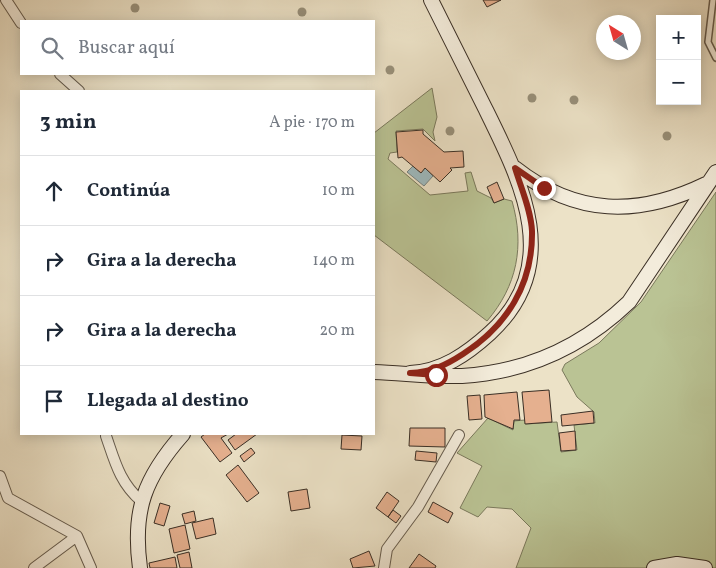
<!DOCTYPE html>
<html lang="es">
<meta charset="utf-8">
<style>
:root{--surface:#fff;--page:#f6f6f7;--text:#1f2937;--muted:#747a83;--line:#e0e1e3}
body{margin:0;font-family:Vollkorn,serif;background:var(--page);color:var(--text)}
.controls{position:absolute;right:15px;top:15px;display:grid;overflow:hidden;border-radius:0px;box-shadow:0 2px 12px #0003}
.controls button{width:45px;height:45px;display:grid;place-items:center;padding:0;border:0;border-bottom:1px solid var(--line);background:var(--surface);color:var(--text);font:25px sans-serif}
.compass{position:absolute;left:596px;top:15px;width:45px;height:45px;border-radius:50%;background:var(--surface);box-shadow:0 2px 12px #0003;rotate:323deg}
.stop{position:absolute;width:15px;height:15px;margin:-11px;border:4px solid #8f2418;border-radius:50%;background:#fff}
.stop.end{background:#8f2418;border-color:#fff;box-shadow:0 1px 5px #0008}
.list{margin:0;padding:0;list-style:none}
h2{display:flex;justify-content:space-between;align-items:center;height:65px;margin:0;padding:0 20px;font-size:21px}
h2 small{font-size:16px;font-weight:400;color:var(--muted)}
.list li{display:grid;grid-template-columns:32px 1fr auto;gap:15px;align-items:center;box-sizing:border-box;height:70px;padding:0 20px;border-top:1px solid var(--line)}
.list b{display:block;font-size:19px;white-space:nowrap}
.list em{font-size:16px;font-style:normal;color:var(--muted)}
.icon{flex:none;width:28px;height:28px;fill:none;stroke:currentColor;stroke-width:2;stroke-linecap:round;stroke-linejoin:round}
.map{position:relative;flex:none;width:716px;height:568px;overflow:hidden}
.search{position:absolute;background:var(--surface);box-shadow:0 2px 12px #0003;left:20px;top:20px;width:355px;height:55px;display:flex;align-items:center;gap:12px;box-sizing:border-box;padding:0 18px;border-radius:0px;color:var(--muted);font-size:19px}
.panel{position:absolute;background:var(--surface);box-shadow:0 2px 12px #0003;left:20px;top:90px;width:355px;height:345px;border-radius:0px}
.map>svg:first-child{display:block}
</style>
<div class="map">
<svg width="716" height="568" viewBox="0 0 716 568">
<rect width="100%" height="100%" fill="#ece2c7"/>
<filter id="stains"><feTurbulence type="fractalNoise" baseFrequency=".004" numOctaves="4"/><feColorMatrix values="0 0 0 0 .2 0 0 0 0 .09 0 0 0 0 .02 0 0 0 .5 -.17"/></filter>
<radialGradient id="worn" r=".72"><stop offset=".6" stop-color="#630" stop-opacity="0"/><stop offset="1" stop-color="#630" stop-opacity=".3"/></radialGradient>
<path fill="#bac394" stroke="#7a795c" d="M432,88L437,117L433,132L435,141L423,129L396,131L397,152L390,153L388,159L430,195L468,191L465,173L471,172L477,191L491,198L494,203L504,199L512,201C525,246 517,286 487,321L374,235V133Z
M716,192V568H516L531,528L512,509L487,507L478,517L460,508L482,466L457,453L488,418L513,430L514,421L525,420L526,424L557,422L561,452L577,450L574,425L595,423L594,412L577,397L562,370L565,364L599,343L641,302Z"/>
<path fill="#9ebbc0" stroke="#768382" d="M413,166L421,173L425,168L433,176L424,186L407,172Z"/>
<path fill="#e5b08f" stroke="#3a2f25" d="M483,0H501L487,7Z
M423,130V134L444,152L463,151L464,167L450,168L452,170L440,182L425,168L421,173L402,157L398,158L396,132Z
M497,182L504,199L494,203L487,187Z
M549,390L552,422L525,424L522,392Z
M517,392L520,420H514L513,429L485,417L484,395Z
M480,395L482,419L469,420L467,396Z
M593,411L594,423L562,426L561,415Z
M410,428H445V447L409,446Z
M575,431L576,450L561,451L559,433Z
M205,434H228L221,438L232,453L220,462L201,437Z
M236,434H257L235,450L228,440Z
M342,435L362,436L361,450L341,449Z
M251,448L255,453L244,462L240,456Z
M416,451L437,453L436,462L415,460Z
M238,465L259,493L247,502L226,475Z
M307,489L310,508L291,511L288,492Z
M387,492L399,501L388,517L376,508Z
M433,502L453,513L448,523L428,512Z
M160,503L170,506L164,526L154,523Z
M393,510L401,516L396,523L388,517Z
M194,511L196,521L185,524L182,514Z
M213,518L216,534L196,539L192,523Z
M185,525L190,549L174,553L169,529Z
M369,551L375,566L353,568L350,559Z
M189,552L192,568H180L177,555Z
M419,554L436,566L435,568H409Z
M175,557L177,568H150L149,563Z"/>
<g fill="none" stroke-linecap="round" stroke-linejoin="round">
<defs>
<path id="lane" d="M713,0L708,42L716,58"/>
<path id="street" d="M6,0L21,23
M60,74L79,91
M106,436C115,462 120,483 141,501
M0,476L8,498L77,536L91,568
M34,568L77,536
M384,568L387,549L418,507L459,435"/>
<path id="secondary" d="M515,168C576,216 638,217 706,184
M374,372C403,373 433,377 462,376C527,372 582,347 629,302L716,172
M410,373C441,372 467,354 490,333C564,265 522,183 485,108C467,72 449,36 431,0
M140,568C132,510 145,477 183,434
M654,568L677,564L705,568"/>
</defs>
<use href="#lane" stroke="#665c4e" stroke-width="8"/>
<use href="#street" stroke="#665c4e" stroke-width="12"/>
<use href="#secondary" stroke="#3a2f25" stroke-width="16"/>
<use href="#lane" stroke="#f3ecdb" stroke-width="5"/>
<use href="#street" stroke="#f3ecdb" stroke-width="10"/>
<use href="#secondary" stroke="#f3ecdb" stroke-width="14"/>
</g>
<g fill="#98907a">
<circle cx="135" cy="8" r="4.5"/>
<circle cx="302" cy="12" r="4.5"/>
<circle cx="390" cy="70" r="4.5"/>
<circle cx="532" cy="98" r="4.5"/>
<circle cx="574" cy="100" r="4.5"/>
<circle cx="450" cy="131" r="4.5"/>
<circle cx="667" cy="136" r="4.5"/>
</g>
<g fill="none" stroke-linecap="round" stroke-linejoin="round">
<path stroke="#8f2418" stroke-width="6" d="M436,375L410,373C432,372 446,365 463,354C507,326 533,284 532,231C531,210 521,188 515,168L544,188"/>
</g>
<rect width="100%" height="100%" filter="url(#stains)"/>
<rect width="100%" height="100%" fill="url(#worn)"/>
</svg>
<div class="controls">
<button>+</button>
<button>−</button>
</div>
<svg class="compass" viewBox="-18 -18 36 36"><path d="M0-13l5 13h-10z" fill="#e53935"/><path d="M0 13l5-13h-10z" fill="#747a83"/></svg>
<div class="stop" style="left:436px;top:375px"></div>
<div class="stop end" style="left:544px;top:188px"></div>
<div class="search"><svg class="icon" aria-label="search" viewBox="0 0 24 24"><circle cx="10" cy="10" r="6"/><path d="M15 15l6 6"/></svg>Buscar aquí</div>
<section class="panel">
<h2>3 min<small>A pie · 170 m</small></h2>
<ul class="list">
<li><svg class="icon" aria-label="ahead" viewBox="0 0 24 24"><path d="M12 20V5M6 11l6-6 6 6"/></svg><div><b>Continúa</b></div><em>10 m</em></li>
<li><svg class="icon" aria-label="right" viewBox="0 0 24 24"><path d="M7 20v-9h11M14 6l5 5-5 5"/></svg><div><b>Gira a la derecha</b></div><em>140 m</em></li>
<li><svg class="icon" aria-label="right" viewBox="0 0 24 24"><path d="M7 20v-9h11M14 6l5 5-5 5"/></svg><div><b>Gira a la derecha</b></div><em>20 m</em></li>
<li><svg class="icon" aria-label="arrive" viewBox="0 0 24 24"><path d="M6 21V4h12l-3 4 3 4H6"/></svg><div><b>Llegada al destino</b></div></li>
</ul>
</section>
</div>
